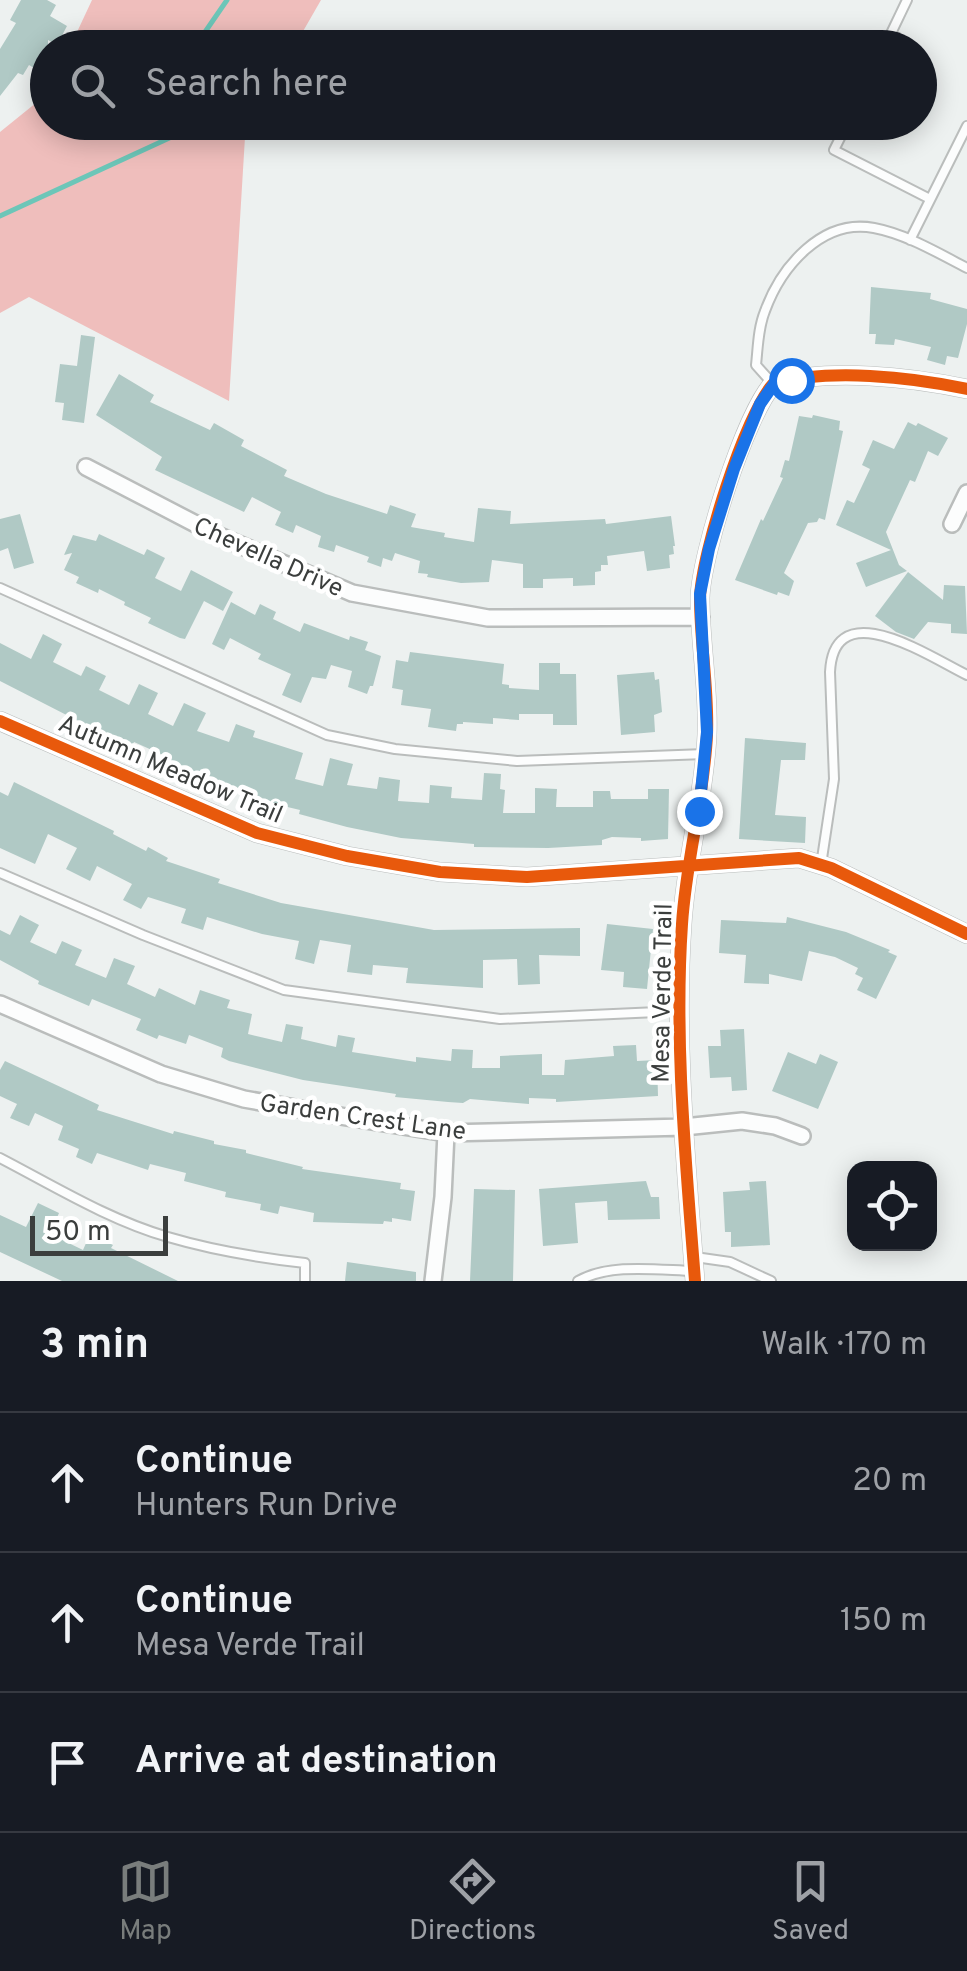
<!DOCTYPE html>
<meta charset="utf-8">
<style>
:root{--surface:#171b24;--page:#242831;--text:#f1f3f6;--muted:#9ea1a6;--line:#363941;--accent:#797d7c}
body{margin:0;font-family:Overpass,sans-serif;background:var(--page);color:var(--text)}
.controls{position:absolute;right:30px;bottom:30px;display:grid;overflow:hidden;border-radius:20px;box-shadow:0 5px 25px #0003}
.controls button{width:90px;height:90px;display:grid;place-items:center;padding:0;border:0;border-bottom:2px solid var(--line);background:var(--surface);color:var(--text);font:50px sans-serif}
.scale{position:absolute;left:30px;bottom:25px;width:138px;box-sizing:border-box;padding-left:10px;border:5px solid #3b3e3d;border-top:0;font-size:28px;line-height:35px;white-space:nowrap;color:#3b3e3d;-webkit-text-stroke:8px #fff;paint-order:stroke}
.stop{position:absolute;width:30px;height:30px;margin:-22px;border:8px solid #1a73e8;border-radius:50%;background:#fff}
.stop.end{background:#1a73e8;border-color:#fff;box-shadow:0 2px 10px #0008}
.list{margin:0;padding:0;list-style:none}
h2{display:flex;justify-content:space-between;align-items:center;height:130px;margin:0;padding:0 40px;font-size:42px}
h2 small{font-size:32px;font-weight:400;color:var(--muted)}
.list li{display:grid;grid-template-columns:65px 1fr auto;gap:30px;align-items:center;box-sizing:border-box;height:140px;padding:0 40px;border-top:2px solid var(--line)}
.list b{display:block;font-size:38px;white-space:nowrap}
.list p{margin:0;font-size:32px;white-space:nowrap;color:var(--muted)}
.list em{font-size:32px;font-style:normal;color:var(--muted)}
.icon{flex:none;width:55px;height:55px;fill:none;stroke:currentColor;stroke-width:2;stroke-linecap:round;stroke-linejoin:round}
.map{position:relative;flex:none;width:967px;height:1281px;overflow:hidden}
.search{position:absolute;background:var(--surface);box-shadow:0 5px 25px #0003;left:30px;right:30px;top:30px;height:110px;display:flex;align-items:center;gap:25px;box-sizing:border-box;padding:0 35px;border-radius:55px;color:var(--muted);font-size:38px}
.sheet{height:550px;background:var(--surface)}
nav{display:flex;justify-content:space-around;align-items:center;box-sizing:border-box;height:140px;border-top:2px solid var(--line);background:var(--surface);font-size:28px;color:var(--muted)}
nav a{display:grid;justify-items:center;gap:5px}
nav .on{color:var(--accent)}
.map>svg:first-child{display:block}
</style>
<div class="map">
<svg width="967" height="1281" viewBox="0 0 967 1281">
<rect width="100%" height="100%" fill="#edf1f0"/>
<path fill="#efbebc" d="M92,0H321L294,47H70Z
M47,94L48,122L253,123L245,137L229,401L29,297L0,313V132Z"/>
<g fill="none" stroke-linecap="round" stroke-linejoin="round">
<path stroke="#6cc6b8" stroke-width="5" d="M194,48L227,0
M0,216L178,134L190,122"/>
</g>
<path fill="#b0c9c5" d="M21,0H47L56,5L50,16L67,26L57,45L48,40V65L42,73L29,65L23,75L18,73L0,96V49L16,23L10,20Z
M871,287L931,293L930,299L967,309V324L958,358L947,356L945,365L927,360L931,347L895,339L894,345L875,344L876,334H869Z
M81,335L95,337L84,423L62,420L64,403L55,402L60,364L77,366Z
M119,374L154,395L150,402L210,430L214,423L244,440L241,446L287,470L284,476L326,494L387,514L390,505L416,514L411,527L445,533L444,537L474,542L478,508L511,511L510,524L605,519L606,524L671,516L675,546H673L674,554L669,555L670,568L647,571L644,551L607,556L608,565H601V571L595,572V585L573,586V578L543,579V588H523V564L492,560L489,582L461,583L427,577L428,574L418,573L420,561L395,553L392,561L383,558L381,567L367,562L369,557L336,545L334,552L318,547L321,536L296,525L293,533L275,525L281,512L252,497L244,512L155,470L162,457L96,415Z
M813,415L840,421L839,430L843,431L825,520L819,518L817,522L808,523L784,573L794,581L789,596L778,592L777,595L735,580L761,519L763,521L783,478L780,477L785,460L789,461L799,416L812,418Z
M908,422L916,426L918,423L948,438L938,456L928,451L915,482L910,480L886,532L899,565L907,571L866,587L856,563L891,550L836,525L847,500L854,503L870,469L862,465L873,440L894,449Z
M20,514L34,563L14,569L8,548L0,551V519Z
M99,534L144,555L147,549L165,558L155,578L181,591L191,570L233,592L223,611L204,601L185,639L180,638L148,623L151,618L124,605L125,602L99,589L98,593L76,583L79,577L64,570L72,553L64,555L73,535L96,541Z
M908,572L943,600L944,585L965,586L967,634L951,633V624L928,622L914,639L896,632L875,616Z
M231,602L255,615L260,604L276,612L273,619L300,632L304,623L349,640L350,636L368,642L365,650L381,656L373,686H370L367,694L348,687L352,671L331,665L326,679L312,677L301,703L282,695L291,674L258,659L261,654L230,638L224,650L212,644Z
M43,634L62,644L53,662L81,676L86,666L106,676L99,690L129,705L139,684L158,693L148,714L173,726L184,703L206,713L197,731L229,742L236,724L255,731L253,737L303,753L295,779L323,786L330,758L353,764L347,785L377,789L379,777L400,780L398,801L429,803L430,785L452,787L451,798L482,800L484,773L501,774L500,789L505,790L503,813H535V788L557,789L556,807H593V791H610L611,799H648V789H669L668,839L641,841V838L612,837L602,840V845L548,848L474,847V844L401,838L347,827L299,814L300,810L241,796L243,790L180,768L161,760L163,755L134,742L131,748L0,681V643L31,659Z
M410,652L504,664L502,684L509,685V688L539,690V663H560V674H576L577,725H553V714H519V720L493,718V724L463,722V724H457L456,731L428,727L431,709L401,705L403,690L392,688L396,660L408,662Z
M654,672L655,680L659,679L662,712L654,715L655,732L621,735L617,675Z
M745,738L806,743L805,760H781L775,815L806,817L805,843L739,839Z
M14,782L114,831L113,834L146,851L148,847L168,858L166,861L220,879L218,883L281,903L434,930L580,928V956L539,955L540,984L518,985L517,959L483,960V988L406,983L408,968L373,965L372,975L347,972L351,945L320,940L314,964L295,959L299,941L262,934L207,917L203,930L181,923L186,909L148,897L141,909L123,900L132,884L97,866L90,881L66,869L77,848L48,834L35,864L0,848V792L8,796Z
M20,915L39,925L30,942L56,954L62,941L82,950L75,965L106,978L114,958L135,966L127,984L155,997L159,988L195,1005L200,990L230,1000L227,1008L252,1014L248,1034L282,1042L286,1024L303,1027L301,1039L336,1047L338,1035L355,1038L352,1052L416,1062V1057L451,1061L452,1049L473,1050L472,1068H500V1056L542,1054V1075H564L565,1060L614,1056L613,1046L636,1045L637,1061L657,1060L658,1096L556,1102V1099L529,1098V1104L470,1099L463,1103L448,1102L395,1097L396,1094L303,1080L229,1061L221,1057L223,1048L189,1035L186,1044L159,1035L157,1039L136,1030L141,1019L92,999L89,1006L68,997L38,984L39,981L0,960V930L10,935Z
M787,917L846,932L890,950L888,952L897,956L876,999L857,990L863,978L855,974L858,968L835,957L809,951L802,981L769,974V984L744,983L746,955L719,953L721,920L786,923Z
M607,924L653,929L647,989L623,987L624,972L601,970Z
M744,1029L747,1090L732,1091L731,1077L710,1078L708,1046H721L720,1030Z
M788,1052L816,1064L820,1054L838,1062L818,1109L772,1091Z
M5,1061L99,1105L97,1110L173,1134L174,1131L214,1141V1144L246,1150V1153L303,1167L302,1169L401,1183L400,1189L415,1191L411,1221L392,1218V1222L384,1221L383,1224L313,1222L314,1213L280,1206L278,1214L260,1210L261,1204L225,1197L226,1192L184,1181L186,1173L150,1164L148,1170L97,1153L92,1164L76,1157L79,1149L58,1140L63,1126L35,1113L29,1126L10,1118L17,1104L0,1096V1070Z
M646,1181L651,1197H659L660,1219L608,1220L607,1201L575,1203L578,1243L543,1246L539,1189Z
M766,1181L770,1245L731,1247V1232H725L723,1192L750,1190L749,1182Z
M474,1189L515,1190L513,1281H470Z
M38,1203L59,1213L50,1234L83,1250L90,1234L113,1245L111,1248L178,1281H62L0,1252V1215L26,1227Z
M347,1262L416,1272V1281H345Z"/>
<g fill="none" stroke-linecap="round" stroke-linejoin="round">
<defs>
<path id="service" d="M884,48L907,0
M848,122L834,150L930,199
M910,240L967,126
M773,384L756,365C758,347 758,328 765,311C781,267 822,218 874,228C906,234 938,253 967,268
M0,588L327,735L395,749L517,761L705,754
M821,865L834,779L830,672C834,592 930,657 967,675
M0,873L143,935L284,990L500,1019L680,1011
M0,1158C54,1186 109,1220 168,1237C212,1250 260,1258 305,1263V1281
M695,1257L730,1262L771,1281
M578,1281C610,1263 657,1270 694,1271"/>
<path id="minor" d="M86,467L217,535L352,593L488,618L701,617
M952,524L967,493
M0,721L257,833L347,856L440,872L527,877L799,858L831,868L967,934
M0,1004L161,1074L244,1099L334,1115L446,1133L684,1127L742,1121L775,1126L802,1136
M433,1281L443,1197L446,1133
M695,1281C686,1163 674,1042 682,924C686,860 704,799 707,735C709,690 700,644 700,598C701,555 745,415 773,384C829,368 911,377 967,389"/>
</defs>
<use href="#service" stroke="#babdbc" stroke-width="12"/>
<use href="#minor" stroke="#babdbc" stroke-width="20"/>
<use href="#service" stroke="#fcfdfd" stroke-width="8"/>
<use href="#minor" stroke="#fcfdfd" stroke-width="15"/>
<defs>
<path id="cycleway" d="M0,721L257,833L347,856L440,872L527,877L799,858L831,868L967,934
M695,1281C686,1163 674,1042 682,924C686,860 704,799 707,735C709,690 700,644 700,598C701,555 745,415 773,384C829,368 911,377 967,389"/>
</defs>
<use href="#cycleway" stroke="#fff" stroke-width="19"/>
<use href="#cycleway" stroke="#e8590c" stroke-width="12"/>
</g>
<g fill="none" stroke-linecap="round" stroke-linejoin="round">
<path stroke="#1a73e8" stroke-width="12" d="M699,811L707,732L700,594L709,549L734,469L760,404L774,384L791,380"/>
</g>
<g text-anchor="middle" stroke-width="9" stroke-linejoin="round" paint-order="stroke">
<g font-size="25" fill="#3b3e3d" stroke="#fff">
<text transform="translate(269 556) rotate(24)" y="9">Chevella Drive</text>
<text transform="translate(171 768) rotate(23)" y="9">Autumn Meadow Trail</text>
<text transform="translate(661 993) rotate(-89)" y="9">Mesa Verde Trail</text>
<text transform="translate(363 1116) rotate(8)" y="9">Garden Crest Lane</text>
</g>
</g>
</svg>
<div class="controls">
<button><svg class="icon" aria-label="locate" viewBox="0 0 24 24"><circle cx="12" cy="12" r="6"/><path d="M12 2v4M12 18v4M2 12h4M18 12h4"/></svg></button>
</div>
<div class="scale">50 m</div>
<div class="stop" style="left:791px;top:380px"></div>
<div class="stop end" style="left:699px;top:811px"></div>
<div class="search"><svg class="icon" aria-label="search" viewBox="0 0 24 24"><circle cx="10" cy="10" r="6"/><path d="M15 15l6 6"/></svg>Search here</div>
</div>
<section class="sheet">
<h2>3 min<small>Walk · 170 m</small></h2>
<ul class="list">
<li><svg class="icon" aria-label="ahead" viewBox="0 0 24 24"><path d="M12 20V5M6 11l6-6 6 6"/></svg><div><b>Continue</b><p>Hunters Run Drive</p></div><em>20 m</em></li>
<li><svg class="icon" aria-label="ahead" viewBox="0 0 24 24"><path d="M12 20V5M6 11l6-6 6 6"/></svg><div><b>Continue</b><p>Mesa Verde Trail</p></div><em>150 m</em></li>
<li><svg class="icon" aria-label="arrive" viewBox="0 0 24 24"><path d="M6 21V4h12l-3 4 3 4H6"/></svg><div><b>Arrive at destination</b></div></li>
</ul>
</section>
<nav>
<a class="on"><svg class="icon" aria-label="map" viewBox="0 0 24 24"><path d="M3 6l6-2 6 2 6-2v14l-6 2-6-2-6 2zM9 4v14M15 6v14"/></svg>Map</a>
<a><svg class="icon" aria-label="directions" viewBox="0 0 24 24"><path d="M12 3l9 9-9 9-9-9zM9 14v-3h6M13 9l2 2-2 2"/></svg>Directions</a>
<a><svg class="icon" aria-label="saved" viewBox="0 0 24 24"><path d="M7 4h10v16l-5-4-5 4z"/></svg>Saved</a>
</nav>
